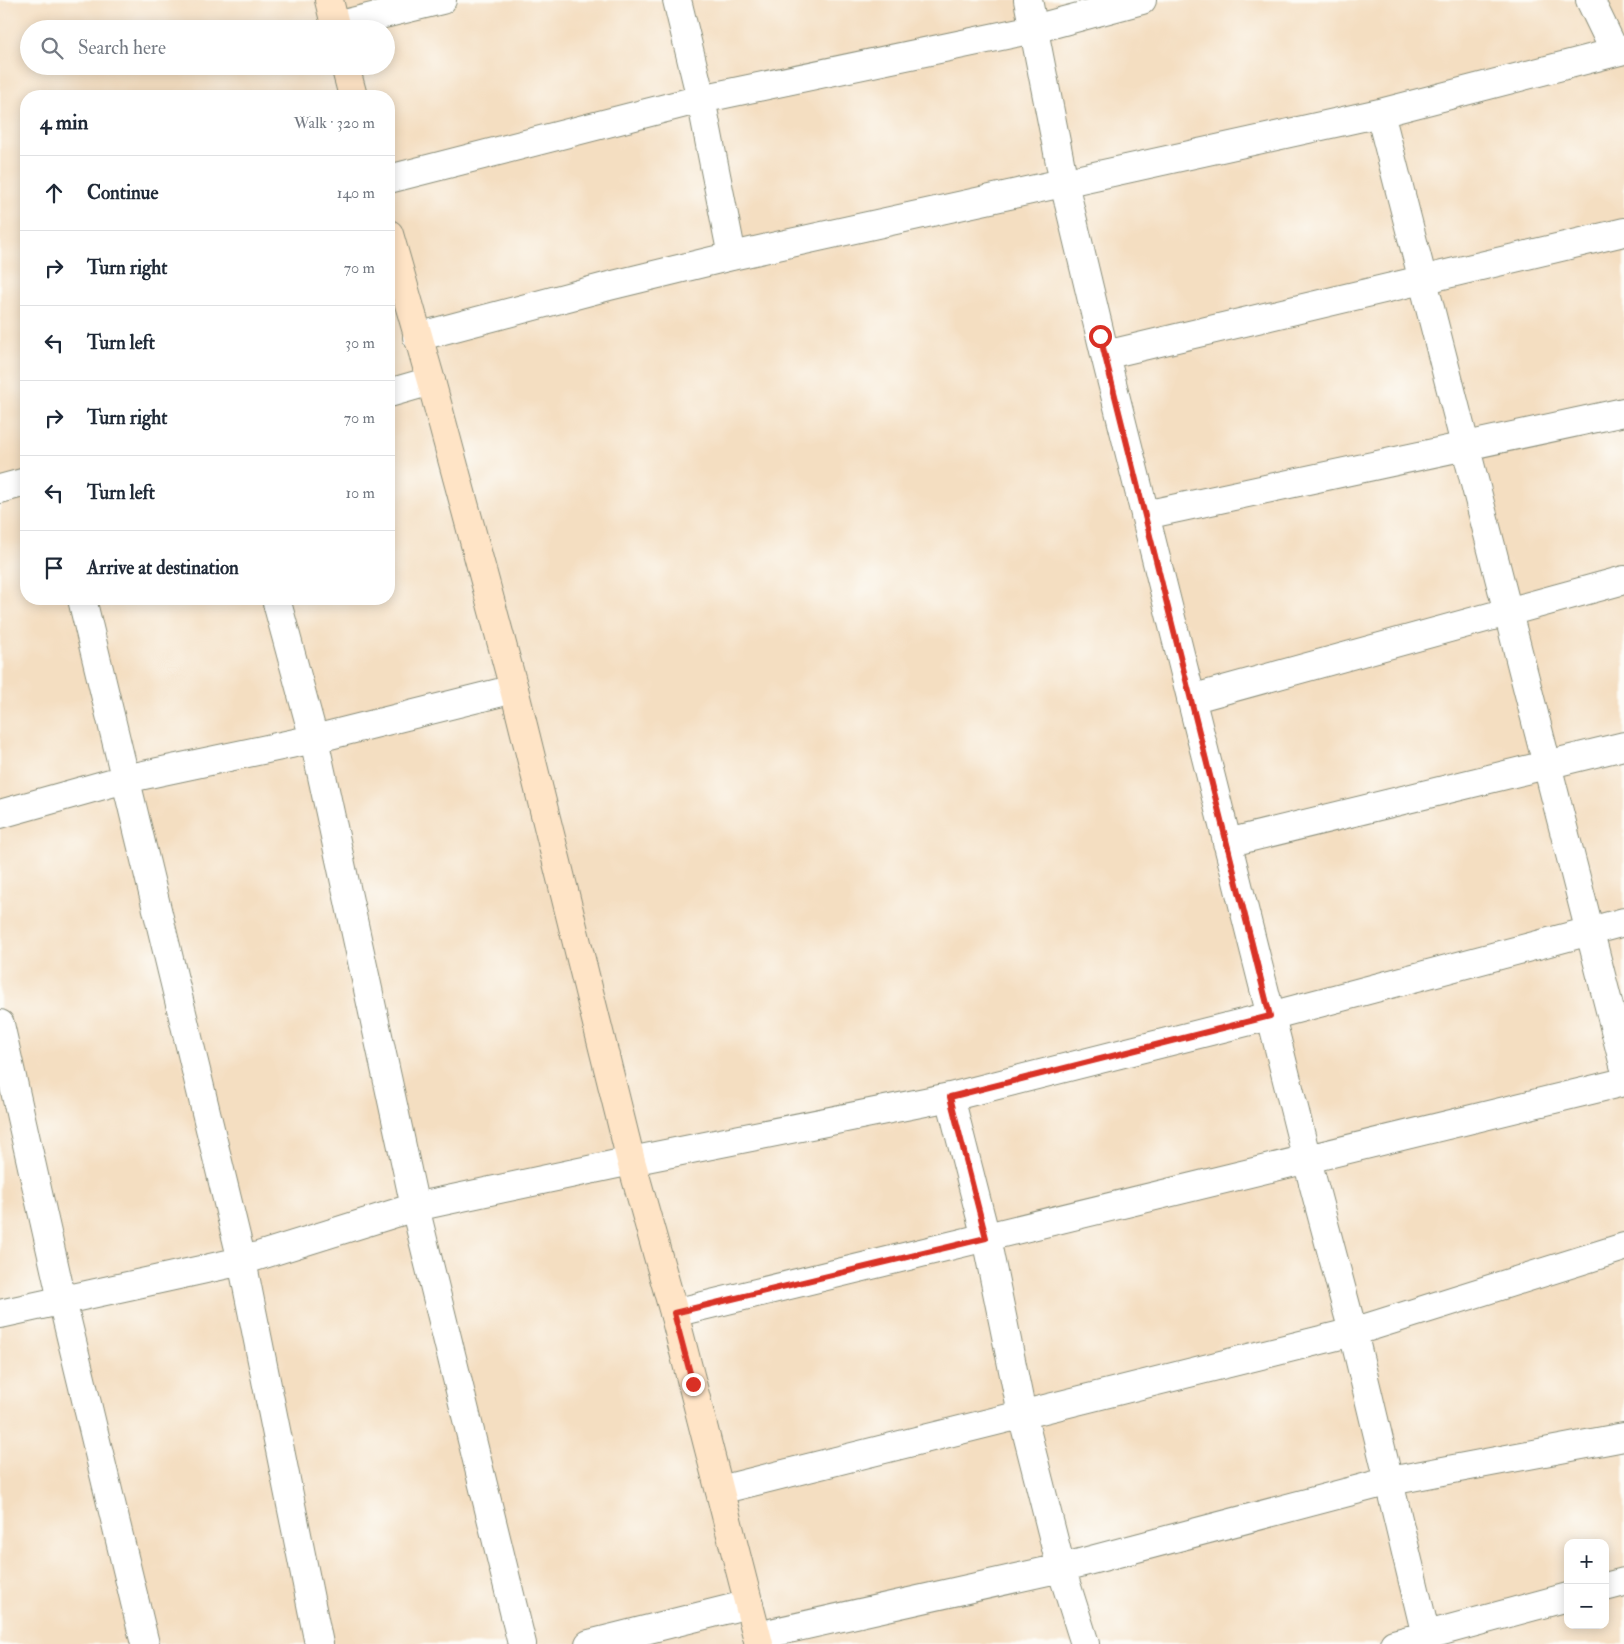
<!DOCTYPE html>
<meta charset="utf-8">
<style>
:root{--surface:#fff;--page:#f2f2f3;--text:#1f2937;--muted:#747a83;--line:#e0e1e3}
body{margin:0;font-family:"IM FELL Double Pica",serif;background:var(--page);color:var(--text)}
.controls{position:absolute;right:15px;bottom:15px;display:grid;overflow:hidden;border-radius:10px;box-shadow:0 2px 12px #0003}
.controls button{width:45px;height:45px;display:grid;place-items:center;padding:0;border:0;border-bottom:1px solid var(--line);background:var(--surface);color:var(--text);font:25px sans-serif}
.stop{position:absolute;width:15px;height:15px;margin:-11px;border:4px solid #d93025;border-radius:50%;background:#fff}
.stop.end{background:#d93025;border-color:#fff;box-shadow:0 1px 5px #0008}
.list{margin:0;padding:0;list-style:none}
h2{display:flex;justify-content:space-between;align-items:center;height:65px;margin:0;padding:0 20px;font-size:21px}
h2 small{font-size:16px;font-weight:400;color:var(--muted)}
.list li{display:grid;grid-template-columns:32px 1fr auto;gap:15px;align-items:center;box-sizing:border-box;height:75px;padding:0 20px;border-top:1px solid var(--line)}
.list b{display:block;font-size:19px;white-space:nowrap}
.list em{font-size:16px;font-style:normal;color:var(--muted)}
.icon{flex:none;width:28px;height:28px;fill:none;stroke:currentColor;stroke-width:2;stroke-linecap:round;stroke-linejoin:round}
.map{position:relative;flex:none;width:1624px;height:1644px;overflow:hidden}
.search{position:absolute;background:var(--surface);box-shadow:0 2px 12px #0003;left:20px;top:20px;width:375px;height:55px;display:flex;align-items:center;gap:12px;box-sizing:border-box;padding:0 18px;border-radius:28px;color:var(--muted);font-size:19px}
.panel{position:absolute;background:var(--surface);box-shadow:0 2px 12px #0003;left:20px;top:90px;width:375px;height:515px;border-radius:20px}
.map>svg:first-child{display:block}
</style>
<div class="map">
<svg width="1624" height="1644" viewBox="0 0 1624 1644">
<rect width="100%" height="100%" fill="#fdfcf7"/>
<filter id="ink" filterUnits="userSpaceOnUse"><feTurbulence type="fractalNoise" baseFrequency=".02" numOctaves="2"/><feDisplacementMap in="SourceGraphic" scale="10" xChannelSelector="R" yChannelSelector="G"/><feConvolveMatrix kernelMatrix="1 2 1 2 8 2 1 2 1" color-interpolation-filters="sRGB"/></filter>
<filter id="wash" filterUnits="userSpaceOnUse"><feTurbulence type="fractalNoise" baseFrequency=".0096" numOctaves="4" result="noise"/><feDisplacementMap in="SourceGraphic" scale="20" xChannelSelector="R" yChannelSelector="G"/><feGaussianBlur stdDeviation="1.12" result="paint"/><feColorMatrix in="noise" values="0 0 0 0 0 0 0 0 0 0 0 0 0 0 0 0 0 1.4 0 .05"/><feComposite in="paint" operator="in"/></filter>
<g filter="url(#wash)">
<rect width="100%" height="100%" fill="#f4dec1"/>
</g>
<g filter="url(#ink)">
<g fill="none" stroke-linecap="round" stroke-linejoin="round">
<defs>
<path id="street" d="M677,0L701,99L732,256
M1028,0L1064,183L1105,355L1307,1160L1353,1332L1428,1644
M1590,0L1615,52
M335,26L442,0
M1380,113L1624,1065
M389,179L701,99L1034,29L1142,0
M417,337L609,286L732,256L1380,113L1624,50
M1105,355L1624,232
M389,393L431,381
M0,489L26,482
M1145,515L1624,412
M82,599L242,1261L319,1644
M276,599L314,739L415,1207L522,1644
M1191,699L1624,580
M0,814L125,779L314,739L514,689
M1227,843L1624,746
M0,1024L62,1300L145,1644
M950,1097L986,1238L1022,1414L1061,1568L1085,1644
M674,1313L1624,1082
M0,1314L242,1261L415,1207L631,1161L950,1097L1270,1016L1624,922
M720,1490L1353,1332L1624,1247
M1605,1587L1624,1582
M757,1636L1061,1568L1390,1481L1624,1437
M589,1644L749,1604
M1394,1644L1568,1597"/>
<path id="secondary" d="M329,0L336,29
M345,66L353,96
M389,234L431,381L514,689L631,1161L674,1313L759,1644"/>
</defs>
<use href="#street" stroke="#8a8e7a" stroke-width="30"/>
<use href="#secondary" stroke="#8a8e7a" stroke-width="30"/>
<use href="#street" stroke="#fff" stroke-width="28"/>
<use href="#secondary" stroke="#ffe4c6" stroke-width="28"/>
</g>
</g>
<g fill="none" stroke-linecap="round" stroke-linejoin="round" filter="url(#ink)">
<path stroke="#d93025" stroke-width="6" d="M693,1384L674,1313L986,1238L950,1097L1270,1016L1100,336"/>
</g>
</svg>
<div class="controls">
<button>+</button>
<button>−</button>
</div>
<div class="stop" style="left:1100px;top:336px"></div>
<div class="stop end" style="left:693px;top:1384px"></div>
<div class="search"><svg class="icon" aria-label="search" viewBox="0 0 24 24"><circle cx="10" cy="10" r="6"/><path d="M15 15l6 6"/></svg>Search here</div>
<section class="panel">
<h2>4 min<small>Walk · 320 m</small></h2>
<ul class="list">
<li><svg class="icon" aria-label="ahead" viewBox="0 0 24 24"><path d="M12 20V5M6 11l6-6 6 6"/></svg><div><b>Continue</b></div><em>140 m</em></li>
<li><svg class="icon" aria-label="right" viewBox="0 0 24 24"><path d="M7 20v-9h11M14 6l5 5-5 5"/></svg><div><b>Turn right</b></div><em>70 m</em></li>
<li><svg class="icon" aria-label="left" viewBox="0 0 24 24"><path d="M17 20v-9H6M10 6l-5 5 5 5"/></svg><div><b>Turn left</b></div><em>30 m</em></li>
<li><svg class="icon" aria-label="right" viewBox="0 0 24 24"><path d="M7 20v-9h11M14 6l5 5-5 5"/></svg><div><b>Turn right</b></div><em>70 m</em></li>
<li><svg class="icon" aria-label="left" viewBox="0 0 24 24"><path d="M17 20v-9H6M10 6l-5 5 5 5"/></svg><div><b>Turn left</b></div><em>10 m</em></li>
<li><svg class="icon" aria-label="arrive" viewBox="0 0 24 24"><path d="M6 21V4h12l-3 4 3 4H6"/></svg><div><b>Arrive at destination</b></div></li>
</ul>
</section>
</div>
